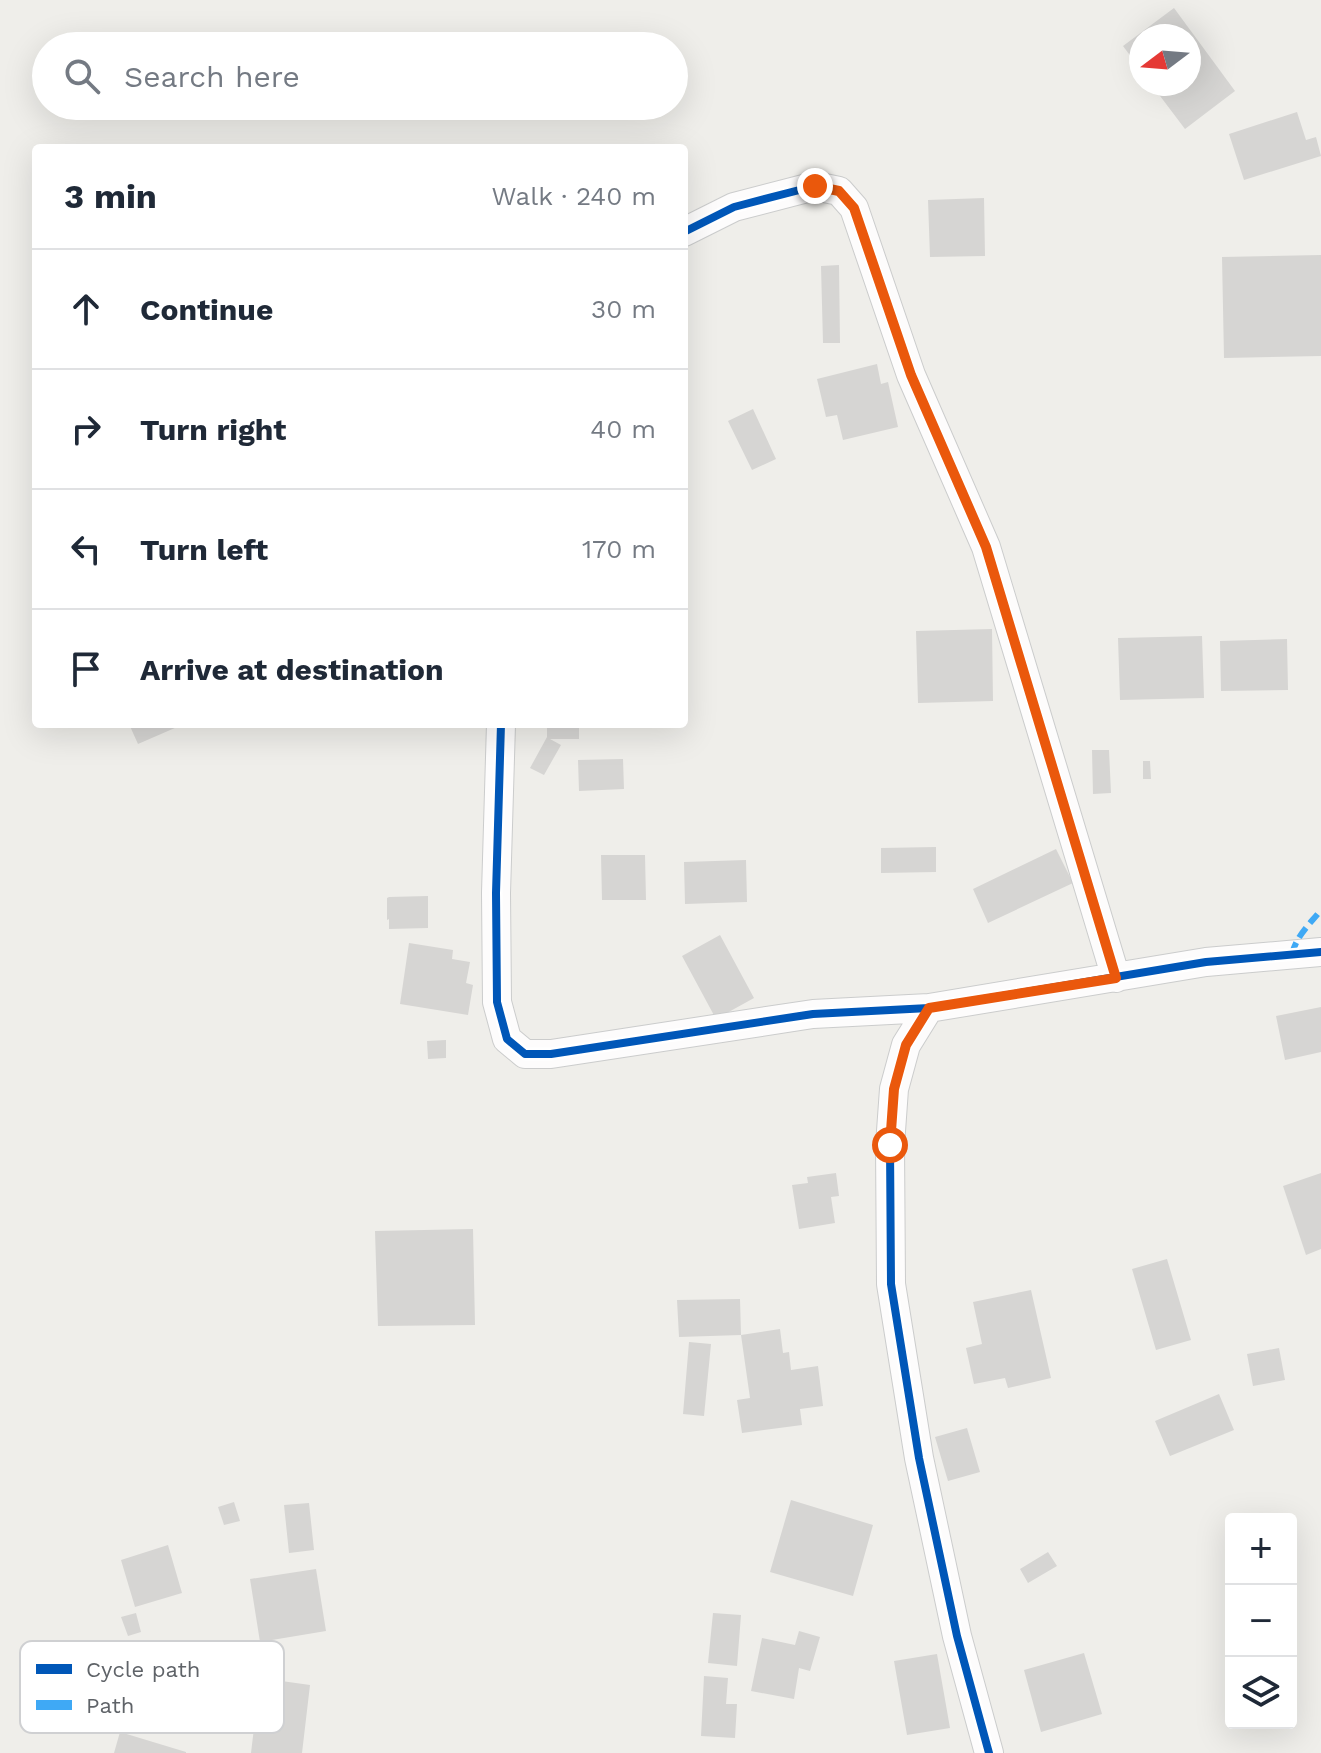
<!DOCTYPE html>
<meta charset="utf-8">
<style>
:root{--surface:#fff;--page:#f2f2f3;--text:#1f2937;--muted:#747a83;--line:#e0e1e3}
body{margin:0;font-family:"Work Sans",sans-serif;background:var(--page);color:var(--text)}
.controls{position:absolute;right:24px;bottom:24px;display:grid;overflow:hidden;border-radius:8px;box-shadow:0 8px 32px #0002}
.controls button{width:72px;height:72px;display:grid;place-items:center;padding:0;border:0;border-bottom:2px solid var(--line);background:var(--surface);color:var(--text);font:40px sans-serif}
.compass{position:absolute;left:1129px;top:24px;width:72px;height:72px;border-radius:50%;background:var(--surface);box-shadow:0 8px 32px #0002;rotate:254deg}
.stop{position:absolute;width:24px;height:24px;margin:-18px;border:6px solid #ea580c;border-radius:50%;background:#fff}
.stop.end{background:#ea580c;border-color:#fff;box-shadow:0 2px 8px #0008}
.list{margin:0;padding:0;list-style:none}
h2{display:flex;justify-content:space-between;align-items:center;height:104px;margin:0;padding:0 32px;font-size:34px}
h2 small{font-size:26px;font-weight:400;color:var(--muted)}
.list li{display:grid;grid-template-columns:52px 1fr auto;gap:24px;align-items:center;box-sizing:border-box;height:120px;padding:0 32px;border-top:2px solid var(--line)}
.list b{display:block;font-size:30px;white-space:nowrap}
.list em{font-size:26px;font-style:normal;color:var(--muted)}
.icon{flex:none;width:44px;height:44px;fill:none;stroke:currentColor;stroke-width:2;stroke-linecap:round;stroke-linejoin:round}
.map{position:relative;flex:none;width:1321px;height:1753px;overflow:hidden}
.search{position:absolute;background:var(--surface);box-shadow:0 8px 32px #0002;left:32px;top:32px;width:656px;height:88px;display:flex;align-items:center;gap:20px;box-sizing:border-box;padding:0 28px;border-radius:44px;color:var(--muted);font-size:30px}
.panel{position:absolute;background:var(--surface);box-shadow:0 8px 32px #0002;left:32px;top:144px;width:656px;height:584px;border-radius:8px}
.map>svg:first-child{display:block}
</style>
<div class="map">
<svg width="1321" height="1753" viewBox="0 0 1321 1753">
<rect width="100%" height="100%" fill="#efeeea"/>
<path fill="#d6d5d3" d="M1174,8L1235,91L1185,129L1151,84H1189V36H1141V70L1123,46Z
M1297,112L1306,140L1316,137L1321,156L1244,180L1229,134Z
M984,198L985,256L930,257L928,200Z
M1321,255V356L1224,358L1222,257Z
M839,265L840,343H823L821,266Z
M877,364L881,384L888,382L898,427L843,440L837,415L826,417L817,379Z
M753,409L776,459L752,470L728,421Z
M992,629L993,701L918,703L916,631Z
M1202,636L1204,698L1120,700L1118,638Z
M1287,639L1288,690L1221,691L1220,641Z
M129,724H184L138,744Z
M547,724H579V739H550L561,745L544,775L530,768L547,737Z
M1092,750H1109L1111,793L1093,794Z
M623,759L624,789L579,791L578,760Z
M1143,761H1150L1151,779H1143Z
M936,847V872L881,873V848Z
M1056,849L1073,883L988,923L973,889Z
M601,855H645L646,900H602Z
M746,860L747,902L685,904L684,862Z
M428,896V928L389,929V919L387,920V898L389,897Z
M720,935L754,998L716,1019L682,956Z
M409,943L453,950L452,959L470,962L466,983L473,985L468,1015L400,1004Z
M1321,1007V1052L1285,1060L1276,1016Z
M446,1040V1058L428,1059L427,1041Z
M836,1173L839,1196L831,1197L835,1223L799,1229L792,1185L808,1183L807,1177Z
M1321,1173V1249L1306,1255L1283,1186Z
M473,1229L475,1325L378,1326L375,1231Z
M1167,1259L1191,1340L1156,1350L1132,1269Z
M1031,1290L1051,1378L1008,1388L1005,1378L974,1384L966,1348L982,1344L973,1302Z
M740,1299L741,1335L780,1329L783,1353L789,1352L791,1370L818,1366L823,1406L800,1409L802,1425L742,1433L737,1400L750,1398L741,1335L679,1337L677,1300Z
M689,1342L711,1344L704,1416L683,1414Z
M1279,1348L1285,1380L1253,1386L1247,1354Z
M1219,1394L1234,1430L1170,1456L1155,1421Z
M967,1428L980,1472L948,1481L935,1437Z
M791,1500L873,1525L853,1596L770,1572Z
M234,1502L240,1521L224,1525L218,1507Z
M309,1503L314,1550L289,1553L284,1505Z
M168,1545L182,1593L135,1607L121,1560Z
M1048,1552L1057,1566L1028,1583L1020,1569Z
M316,1569L326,1631L260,1642L250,1579Z
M136,1613L141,1632L128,1636L121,1617Z
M713,1613L741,1615L737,1666L708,1663Z
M799,1631L820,1637L810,1671L799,1668L794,1699L751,1691L762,1638L795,1645Z
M1084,1653L1102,1714L1041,1732L1024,1670Z
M937,1654L950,1728L907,1735L894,1661Z
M704,1676L728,1678L726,1704H737L735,1738L701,1736Z
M260,1678L310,1685L302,1753H251Z
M120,1732L186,1752V1753H114Z"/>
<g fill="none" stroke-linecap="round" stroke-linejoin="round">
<defs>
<path id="minor" d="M684,232L734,207L815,186L839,191L854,208L911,375L986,547L1116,978
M501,724L496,893L497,1002L507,1039L525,1054H551L813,1014L929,1008L1206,962L1321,952
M929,1008L906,1045L894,1089L890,1145L891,1284L919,1458L957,1636L989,1753"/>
</defs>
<use href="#minor" stroke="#cbcccc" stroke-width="30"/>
<use href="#minor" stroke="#fdfcfc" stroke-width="28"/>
<path stroke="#3fa9f5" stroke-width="6" stroke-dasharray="12 6" stroke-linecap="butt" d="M1292,954C1297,935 1309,925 1321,910"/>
<defs>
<path id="cycleway" d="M684,232L734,207L815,186L839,191L854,208L911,375L986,547L1116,978
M501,724L496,893L497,1002L507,1039L525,1054H551L813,1014L929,1008L1206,962L1321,952
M929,1008L906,1045L894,1089L890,1145L891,1284L919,1458L957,1636L989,1753"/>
</defs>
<use href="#cycleway" stroke="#fff" stroke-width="13"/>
<use href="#cycleway" stroke="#0057b8" stroke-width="8"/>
</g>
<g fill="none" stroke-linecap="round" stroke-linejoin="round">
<path stroke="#ea580c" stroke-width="10" d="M815,186L839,191L854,208L911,375L986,547L1116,978L929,1008L906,1045L894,1089L890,1145"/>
</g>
<rect x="20" y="1641" width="264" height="92" rx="12" fill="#fff" stroke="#cfd0d2" stroke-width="2"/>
<rect x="36" y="1664" width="36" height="10" fill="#0057b8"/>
<rect x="36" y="1700" width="36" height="10" fill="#3fa9f5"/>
<g font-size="22" fill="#5f6368">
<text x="86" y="1677">Cycle path</text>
<text x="86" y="1713">Path</text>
</g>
</svg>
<div class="controls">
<button>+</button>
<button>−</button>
<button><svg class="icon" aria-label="layers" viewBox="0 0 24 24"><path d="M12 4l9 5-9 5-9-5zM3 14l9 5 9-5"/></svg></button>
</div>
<svg class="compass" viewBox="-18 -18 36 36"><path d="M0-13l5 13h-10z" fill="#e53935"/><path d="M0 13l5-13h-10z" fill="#747a83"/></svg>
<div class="stop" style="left:890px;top:1145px"></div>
<div class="stop end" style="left:815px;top:186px"></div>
<div class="search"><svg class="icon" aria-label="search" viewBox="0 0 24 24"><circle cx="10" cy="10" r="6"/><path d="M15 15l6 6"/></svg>Search here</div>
<section class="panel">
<h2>3 min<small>Walk · 240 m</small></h2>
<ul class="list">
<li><svg class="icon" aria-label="ahead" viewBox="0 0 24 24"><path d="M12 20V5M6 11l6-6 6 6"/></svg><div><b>Continue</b></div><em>30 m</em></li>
<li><svg class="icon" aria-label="right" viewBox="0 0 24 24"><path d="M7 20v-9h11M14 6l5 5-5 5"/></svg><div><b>Turn right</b></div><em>40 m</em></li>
<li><svg class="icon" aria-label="left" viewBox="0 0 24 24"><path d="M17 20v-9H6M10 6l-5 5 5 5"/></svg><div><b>Turn left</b></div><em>170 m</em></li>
<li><svg class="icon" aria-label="arrive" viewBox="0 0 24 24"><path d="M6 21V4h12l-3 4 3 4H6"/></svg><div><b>Arrive at destination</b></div></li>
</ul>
</section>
</div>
